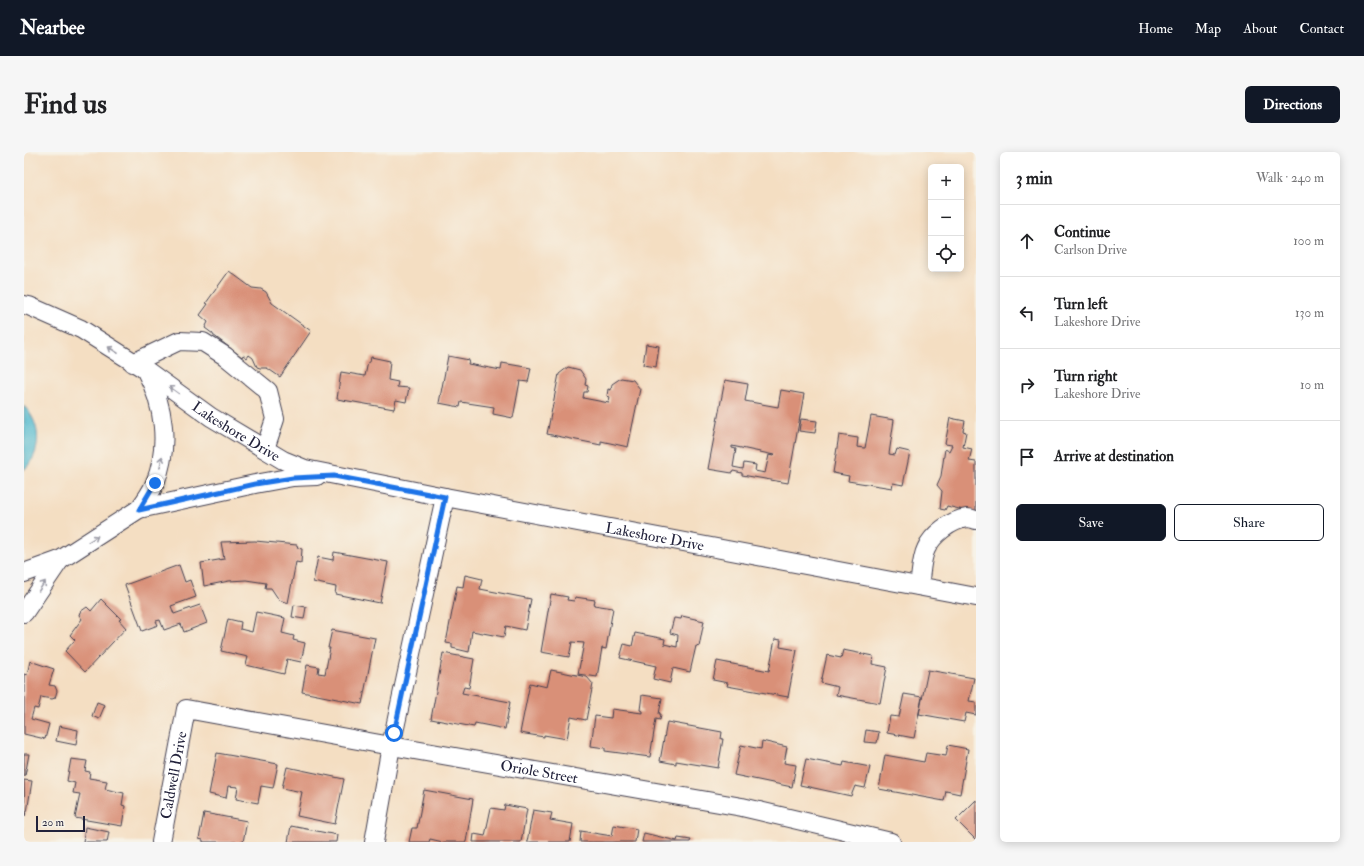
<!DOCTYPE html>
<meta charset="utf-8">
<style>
:root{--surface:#fff;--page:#f6f6f6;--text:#202124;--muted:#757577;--line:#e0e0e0;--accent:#111827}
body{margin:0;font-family:"IM FELL Double Pica",serif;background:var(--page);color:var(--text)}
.controls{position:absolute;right:12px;top:12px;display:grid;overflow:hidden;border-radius:6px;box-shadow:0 2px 10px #0003}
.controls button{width:36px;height:36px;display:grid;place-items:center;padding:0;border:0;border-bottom:1px solid var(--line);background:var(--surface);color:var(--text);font:20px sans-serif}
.scale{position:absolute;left:12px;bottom:10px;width:49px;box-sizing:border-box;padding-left:4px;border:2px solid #22223b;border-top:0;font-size:11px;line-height:14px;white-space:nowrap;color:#22223b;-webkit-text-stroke:3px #f7f3e8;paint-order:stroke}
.stop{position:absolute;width:12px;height:12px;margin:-9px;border:3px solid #1a73e8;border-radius:50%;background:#fff}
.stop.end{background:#1a73e8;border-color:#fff;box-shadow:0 1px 4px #0008}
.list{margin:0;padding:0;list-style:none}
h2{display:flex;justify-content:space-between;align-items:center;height:52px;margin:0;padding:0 16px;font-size:17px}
h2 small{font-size:13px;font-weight:400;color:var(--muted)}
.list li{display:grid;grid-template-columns:26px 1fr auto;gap:12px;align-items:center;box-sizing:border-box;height:72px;padding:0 16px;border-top:1px solid var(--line)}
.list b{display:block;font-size:15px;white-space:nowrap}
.list p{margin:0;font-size:13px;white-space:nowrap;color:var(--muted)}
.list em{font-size:13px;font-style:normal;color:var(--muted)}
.actions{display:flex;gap:8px;padding:12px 16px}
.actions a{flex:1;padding:9px 0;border:1px solid var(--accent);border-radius:6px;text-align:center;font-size:14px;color:var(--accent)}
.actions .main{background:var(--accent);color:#fff}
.icon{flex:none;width:22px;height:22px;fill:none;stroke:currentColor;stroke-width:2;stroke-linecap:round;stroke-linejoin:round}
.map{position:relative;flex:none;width:952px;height:690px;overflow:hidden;border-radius:6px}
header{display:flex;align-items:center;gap:24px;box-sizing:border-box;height:56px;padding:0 20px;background:var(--accent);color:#fff}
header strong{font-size:19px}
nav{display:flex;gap:22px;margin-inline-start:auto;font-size:14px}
.intro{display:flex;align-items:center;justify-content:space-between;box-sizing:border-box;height:96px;padding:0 24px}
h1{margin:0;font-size:28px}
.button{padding:10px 18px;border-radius:6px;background:var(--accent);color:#fff;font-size:14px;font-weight:700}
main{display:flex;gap:24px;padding:0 24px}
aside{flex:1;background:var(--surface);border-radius:6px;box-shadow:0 2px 10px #0003}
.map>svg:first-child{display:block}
</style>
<header>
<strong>Nearbee</strong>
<nav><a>Home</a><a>Map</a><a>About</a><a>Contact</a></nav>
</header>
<div class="intro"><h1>Find us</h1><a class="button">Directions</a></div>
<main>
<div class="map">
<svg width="952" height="690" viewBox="0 0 952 690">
<rect width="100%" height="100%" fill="#f7f3e8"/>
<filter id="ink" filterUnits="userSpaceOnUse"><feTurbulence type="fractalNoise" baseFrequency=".025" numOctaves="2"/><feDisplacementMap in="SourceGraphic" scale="8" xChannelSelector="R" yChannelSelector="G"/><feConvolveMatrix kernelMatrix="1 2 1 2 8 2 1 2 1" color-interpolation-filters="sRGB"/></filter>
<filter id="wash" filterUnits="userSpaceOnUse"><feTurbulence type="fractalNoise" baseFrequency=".012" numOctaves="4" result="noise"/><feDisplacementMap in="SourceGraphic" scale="16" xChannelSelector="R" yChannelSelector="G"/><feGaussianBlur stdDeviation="0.9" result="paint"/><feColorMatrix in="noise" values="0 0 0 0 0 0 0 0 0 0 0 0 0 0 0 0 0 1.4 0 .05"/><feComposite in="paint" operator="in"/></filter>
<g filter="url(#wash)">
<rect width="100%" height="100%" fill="#f4dec2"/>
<path fill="#52bacf" stroke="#3a6e85" d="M0,254C14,268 18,290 8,308C6,311 3,315 0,318Z"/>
<g id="blocks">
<path fill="#d99078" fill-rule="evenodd" d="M205,119L228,136L237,137L242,140L248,151L287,179L256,225L243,216H236L233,215L229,206L225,203L223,206L219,203L218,205L189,183V182L181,176L184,170L176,163L184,152L182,151Z
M622,192L635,194L632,215L619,213Z
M424,204L445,208L444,212L477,218L478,211L507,216L504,230L496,229L489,266L469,262L470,255L437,250L436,255L415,251Z
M347,205L366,209L364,228L374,230L373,235L385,236L382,250L372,248L370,257L313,247L317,220L341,224L344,210H346Z
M544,215L556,218L562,227L561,233L564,234L563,240H560L559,246L585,251L586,245L583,244L584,237L587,238L588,232L597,226L609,228L616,237L604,295L577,289V293L523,282L535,222Z
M701,228L724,232L721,249L754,255L757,238L780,242L764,331L718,323V321L709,319L708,321L684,317ZM708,294L750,303L749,304L745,303L741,321L731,319L732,313L720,311L719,317L709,315L712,297L708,296Z
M847,264L870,268L865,302L871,303L873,297L886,300L879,333L869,331L868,336L824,329L825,324L809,321L815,283L834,286L833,295L841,296Z
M926,266L941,269L939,279L942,280L939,295L948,297L945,309L952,310V361L923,354L921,358L916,357L918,339L913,333L917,324L921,297L925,299L928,293L921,292Z
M777,267L793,269L791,281L775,279Z
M231,389L273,393L274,396L278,397L277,411L272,410L264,451L255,448L247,436H241L242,431L222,428L205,429L180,434L177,411L200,407L197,390Z
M310,400L364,410L356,451L311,442L312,435L289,430L294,405L309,408Z
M155,413L161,430L166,428L172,445L147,454L150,462L176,453L183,471L160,480L157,472L140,478L136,468L132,469L134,473L118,479L101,433Z
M441,423L458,427L456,437L507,447L501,478L482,474L480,485L448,479L445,500L428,496V492L422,491L433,434L439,435Z
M527,442L544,445L543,448L550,449L551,445L571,448L570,453L589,456L582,497L578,496L573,525L554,522L560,491L548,490L545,505L517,500Z
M77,447L97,467L95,468L102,476L61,520L41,499L51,488L46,483L58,467L55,463L56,460L63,455L67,459Z
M270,453L282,455L280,467L268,465Z
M232,460L261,466L258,481L270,484L269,488L281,491L277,510L263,507L260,522L222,513L224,505L197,499L204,467L217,470L216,477L228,480Z
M658,464L680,469L675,495L672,494L666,520L649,516L646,531L629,527L632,514L596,506L600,492L608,494L611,481L641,487L640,492L653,495L654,483L646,481L650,466L657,467Z
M308,478L351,486L338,552L278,540L283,513L295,515L294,521L301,522L306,496H304Z
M751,487L757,488L756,495L773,498L764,545L703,534L704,531L689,528L693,509L745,519Z
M819,498L849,504L848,512L863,515L856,551L812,543L814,535L797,531L803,503L817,506Z
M419,501L450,507L445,536L440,535L438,541L486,550L481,577L451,571L450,575L407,567Z
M6,509L30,517L25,533L31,534L33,539L31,546L28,547L17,545L14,557L10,556L7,567L25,572L21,587L0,582V522L3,523Z
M527,518L563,525L569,532L562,568L547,565L543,587L520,583V585L496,581L506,531L523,535Z
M904,518L950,526L945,549L952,550V563L942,561L940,570L895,562Z
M880,542L898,545L890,586L863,581L866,564L875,565Z
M618,543L638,546L635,562H637L636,568L632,567L626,605L581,599V596L567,594L571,564L587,566L588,557L618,561V559L616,558Z
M73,550L81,553L75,567L68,564Z
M643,570L698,580L697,587H699L694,616L652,609V612L636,609Z
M35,574L54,578L52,593L32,589Z
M842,578L855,580L853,591L840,590Z
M738,589L763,595L760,611L772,613L768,635L710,623L717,593L737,597Z
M924,593L944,597L936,642L922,639L920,649L855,637L861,603L900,610L902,601L922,604Z
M193,601L254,612L249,636L237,634L234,651L212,647L214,635L204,634L202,646L185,642Z
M0,602H5L1,624H0Z
M47,607L63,609L61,619L66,620L65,626L83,629L81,637L100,641L98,653L101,654L98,674L51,666L56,642L49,641L51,631L43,629Z
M782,607L819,614L820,610L846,615L841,636L831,634L827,644L776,633Z
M263,615L320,627L311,672L273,664L278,640L258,636Z
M0,628L8,629L3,660H2L1,664Z
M400,638L449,647L442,690H419L406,687L405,690H385L388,676H393Z
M952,648V688L932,668Z
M481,653L503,657L497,690H449L450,682L461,684L467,656L480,658Z
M509,658L528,661L526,668L549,672L546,690H503Z
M180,661L223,669L219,690H179V688L175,687Z
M590,673L613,677L611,690H556L557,679L588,684Z
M267,674L313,683L312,690H264Z
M61,675L85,680L83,690H59Z
M620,681L653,689L654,686L667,688L666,690H618Z"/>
</g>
</g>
<g filter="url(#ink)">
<use href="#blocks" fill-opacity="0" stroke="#423e4f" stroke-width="1"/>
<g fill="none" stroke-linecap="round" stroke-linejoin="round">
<defs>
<g id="minor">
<path id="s1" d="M0,153L5,154L57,177L122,218L187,265L259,308L281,317L421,345L952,445"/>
<path d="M109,211L155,189L179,190L201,204L244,239L251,267L241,297"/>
<path d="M115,357C121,349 127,341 131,331C146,294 140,253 122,219"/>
<path d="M0,421L36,408L115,357L231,332L269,325L293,324"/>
<path d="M895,434C897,424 897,407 902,397C908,383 927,368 943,366C946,366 949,367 952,368"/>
<path d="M0,461L36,408"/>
<path id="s2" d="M137,690L162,557L356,592L718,655L867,690"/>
<path d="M350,690L367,594L421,345"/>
</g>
</defs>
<use href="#minor" stroke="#423e4f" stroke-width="20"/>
<use href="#minor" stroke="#fff" stroke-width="18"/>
</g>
<defs><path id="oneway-shaft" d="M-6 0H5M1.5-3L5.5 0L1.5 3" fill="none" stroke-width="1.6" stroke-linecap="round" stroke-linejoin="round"/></defs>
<g stroke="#9c9ca7">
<use href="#oneway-shaft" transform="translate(89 198) rotate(-147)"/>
<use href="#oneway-shaft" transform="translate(150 238) rotate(-144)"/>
<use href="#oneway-shaft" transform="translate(137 310) rotate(-79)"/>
<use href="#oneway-shaft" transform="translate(69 387) rotate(-32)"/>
<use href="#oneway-shaft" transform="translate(18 434) rotate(-56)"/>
</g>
</g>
<g fill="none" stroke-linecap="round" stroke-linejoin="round" filter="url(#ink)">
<path stroke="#1a73e8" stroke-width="5" d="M131,331L115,358L231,332L269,326L310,324L421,345L370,581"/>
</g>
<g text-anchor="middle" stroke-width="3" stroke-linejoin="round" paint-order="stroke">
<g font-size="15" fill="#22223b" stroke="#f7f3e8">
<text dy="5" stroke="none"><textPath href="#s1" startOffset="248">Lakeshore Drive</textPath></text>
<text dy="5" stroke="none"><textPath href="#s1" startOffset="683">Lakeshore Drive</textPath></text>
<text dy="5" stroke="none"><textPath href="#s2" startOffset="494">Oriole Street</textPath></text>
<text dy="5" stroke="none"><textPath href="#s2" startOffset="68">Caldwell Drive</textPath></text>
</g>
</g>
</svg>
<div class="controls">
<button>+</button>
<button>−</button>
<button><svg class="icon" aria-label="locate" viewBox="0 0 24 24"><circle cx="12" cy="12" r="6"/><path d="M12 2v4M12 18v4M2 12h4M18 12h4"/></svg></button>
</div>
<div class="scale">20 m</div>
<div class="stop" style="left:370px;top:581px"></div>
<div class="stop end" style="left:131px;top:331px"></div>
</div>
<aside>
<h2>3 min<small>Walk · 240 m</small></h2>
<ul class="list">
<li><svg class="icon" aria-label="ahead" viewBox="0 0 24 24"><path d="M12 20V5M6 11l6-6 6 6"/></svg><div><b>Continue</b><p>Carlson Drive</p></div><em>100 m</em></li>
<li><svg class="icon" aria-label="left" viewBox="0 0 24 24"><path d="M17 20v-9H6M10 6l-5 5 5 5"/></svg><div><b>Turn left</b><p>Lakeshore Drive</p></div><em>130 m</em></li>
<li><svg class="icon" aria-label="right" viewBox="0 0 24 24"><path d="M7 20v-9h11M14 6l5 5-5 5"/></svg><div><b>Turn right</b><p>Lakeshore Drive</p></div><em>10 m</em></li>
<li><svg class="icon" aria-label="arrive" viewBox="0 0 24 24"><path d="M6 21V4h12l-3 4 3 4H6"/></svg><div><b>Arrive at destination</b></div></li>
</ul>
<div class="actions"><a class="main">Save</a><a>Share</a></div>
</aside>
</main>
